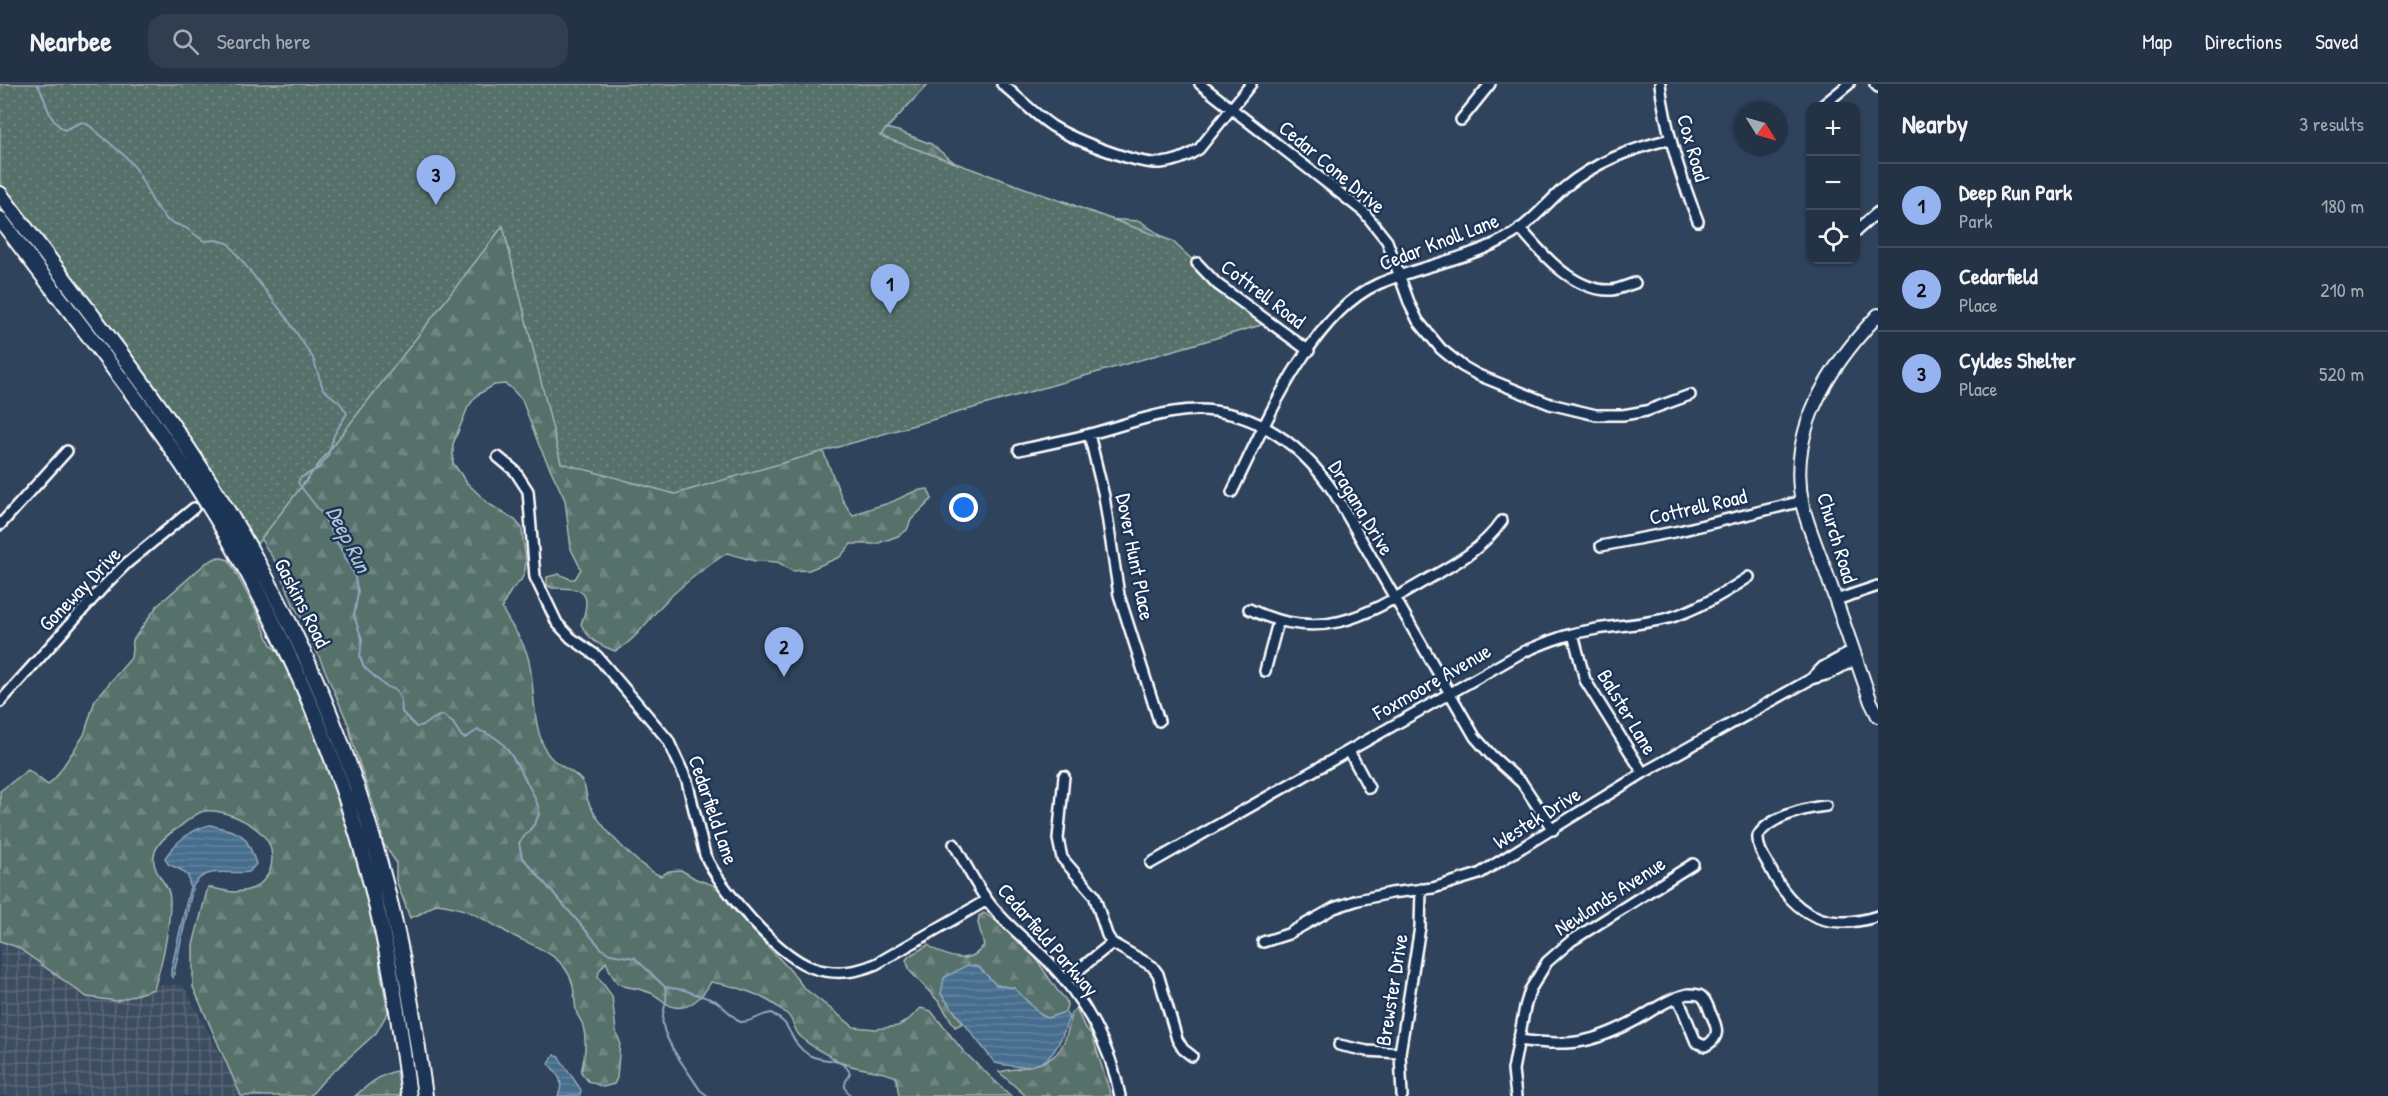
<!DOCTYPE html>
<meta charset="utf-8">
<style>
:root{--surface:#243245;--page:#303e50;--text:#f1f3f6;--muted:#a3aab3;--line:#414d5e;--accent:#95b2f1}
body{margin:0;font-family:"Patrick Hand",sans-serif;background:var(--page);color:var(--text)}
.controls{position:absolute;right:18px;top:18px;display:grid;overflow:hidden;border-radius:12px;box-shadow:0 2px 4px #0004}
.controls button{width:54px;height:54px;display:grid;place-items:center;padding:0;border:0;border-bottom:2px solid var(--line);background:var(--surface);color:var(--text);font:30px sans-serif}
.compass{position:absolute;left:1734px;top:18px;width:54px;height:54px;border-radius:50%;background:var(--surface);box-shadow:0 2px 4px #0004;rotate:127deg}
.you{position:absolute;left:964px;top:424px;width:21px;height:21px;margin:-15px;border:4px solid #fff;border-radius:50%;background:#1a73e8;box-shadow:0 0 0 9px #1a73e833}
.badge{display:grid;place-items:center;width:39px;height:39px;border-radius:50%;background:var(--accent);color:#111;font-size:20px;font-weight:700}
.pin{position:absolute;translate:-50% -50px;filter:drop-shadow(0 2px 3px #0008)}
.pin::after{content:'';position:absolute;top:32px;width:21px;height:18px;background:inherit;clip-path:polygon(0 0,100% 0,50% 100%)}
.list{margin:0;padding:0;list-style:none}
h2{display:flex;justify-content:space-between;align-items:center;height:78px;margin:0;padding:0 24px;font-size:26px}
h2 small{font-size:20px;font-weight:400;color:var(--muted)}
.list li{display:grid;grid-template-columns:39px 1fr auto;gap:18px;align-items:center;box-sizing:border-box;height:84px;padding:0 24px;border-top:2px solid var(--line)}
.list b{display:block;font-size:22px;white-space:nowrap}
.list p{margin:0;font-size:20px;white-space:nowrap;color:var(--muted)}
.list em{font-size:20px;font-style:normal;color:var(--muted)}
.icon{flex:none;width:33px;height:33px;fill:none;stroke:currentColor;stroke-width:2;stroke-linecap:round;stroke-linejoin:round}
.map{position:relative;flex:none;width:1878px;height:1012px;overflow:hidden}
header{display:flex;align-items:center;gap:36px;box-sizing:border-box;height:84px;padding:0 30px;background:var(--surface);border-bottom:2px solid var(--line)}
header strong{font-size:28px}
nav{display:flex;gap:33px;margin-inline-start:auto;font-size:21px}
.search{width:420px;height:54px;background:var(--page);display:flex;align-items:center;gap:15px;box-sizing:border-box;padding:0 21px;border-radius:18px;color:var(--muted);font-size:22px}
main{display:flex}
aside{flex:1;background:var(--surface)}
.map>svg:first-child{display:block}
</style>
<header>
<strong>Nearbee</strong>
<div class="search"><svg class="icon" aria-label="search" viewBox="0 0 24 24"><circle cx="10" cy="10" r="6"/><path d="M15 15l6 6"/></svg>Search here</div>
<nav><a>Map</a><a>Directions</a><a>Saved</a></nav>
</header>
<main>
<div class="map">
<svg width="1878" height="1012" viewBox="0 0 1878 1012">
<defs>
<pattern id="industrial-grid" width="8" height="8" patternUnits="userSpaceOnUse" patternTransform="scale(1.5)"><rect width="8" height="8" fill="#3e4d60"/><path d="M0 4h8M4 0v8" fill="none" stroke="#5b6878"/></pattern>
<pattern id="forest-firs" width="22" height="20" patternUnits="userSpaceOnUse" patternTransform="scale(1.5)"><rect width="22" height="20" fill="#566f6b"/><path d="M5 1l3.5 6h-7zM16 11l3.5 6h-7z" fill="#6f8581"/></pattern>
<pattern id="park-dots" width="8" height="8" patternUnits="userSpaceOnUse" patternTransform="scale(1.5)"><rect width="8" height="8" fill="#566f6b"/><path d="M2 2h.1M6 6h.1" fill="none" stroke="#6f8581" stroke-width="1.8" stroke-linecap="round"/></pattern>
<pattern id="water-rules" width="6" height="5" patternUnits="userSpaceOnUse" patternTransform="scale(1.5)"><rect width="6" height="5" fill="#476d8e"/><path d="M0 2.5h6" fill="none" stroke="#63839f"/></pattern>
</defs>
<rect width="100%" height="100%" fill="#30435c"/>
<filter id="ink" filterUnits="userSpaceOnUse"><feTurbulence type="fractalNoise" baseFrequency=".0167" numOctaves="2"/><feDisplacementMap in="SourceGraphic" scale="12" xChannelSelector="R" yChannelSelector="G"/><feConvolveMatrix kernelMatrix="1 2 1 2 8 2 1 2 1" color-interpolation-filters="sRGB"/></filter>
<g filter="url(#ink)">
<path fill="url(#industrial-grid)" d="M0,845L92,899L183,901L243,1012H0Z"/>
<path fill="url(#forest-firs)" stroke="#aab7b5" stroke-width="1.5" d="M0,0L864,39L898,47L931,60L970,91L1047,117H1065L1104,135L1140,137L1163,153L1189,178L1268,239L823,367L843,417L853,432C864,425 874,424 886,420C901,415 911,406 928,405L932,415L911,436L907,446L898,452L876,460H851L840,473L809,486L792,487L778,478L755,477L727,469C706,483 683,500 665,518C649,534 636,557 615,567C600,561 589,557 581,540C594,506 582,504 552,504L547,501V493L559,490L570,495H575L581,485L571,465L565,416L539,361L522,316L510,303L505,300L494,301L477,311L468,323L453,360V379L467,399L489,420L515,436L522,444C522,461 531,480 521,496C518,500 513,503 511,507C507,512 505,518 502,524C510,542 525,557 529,577C535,606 532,636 544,663C551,681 570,683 581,696C587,703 585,710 588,717C597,740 638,783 661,792L669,787L681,786L696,795L719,803L731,823L790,886L804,904L854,943L876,945L898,942L908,936L921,924L931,927L964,968L1011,1012H899L896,993C878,984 854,987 834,975C823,968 807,961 799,951C794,945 793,936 788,931C767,912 738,902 711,898C704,911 688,929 671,922C664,919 658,912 651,909C624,897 620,913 606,878L599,887L598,893L612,912L616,947L620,958L617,994L614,1000L603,1003L588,997L581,988C585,973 587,957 583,942C582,937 579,934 577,930C574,920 575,908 572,898C563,869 530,861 508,849C481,834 467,823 436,820L420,830L410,834L396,796V778L383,759L380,741L353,660L349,642L305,540L293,520L278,482L242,426Z
M218,473L229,476L257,528L270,559L286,578L336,700L379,857L380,885L388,928L376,949L324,996L310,1012H241L193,903V861L208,803C217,805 227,808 235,808C259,808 276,790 271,766C267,744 226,724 205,727C196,728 185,739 178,744C165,752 149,765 155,783C160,799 171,800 170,820C169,848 162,879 154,905L117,917L87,913L17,863L0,857V707L28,686L48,701L56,693L84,651L95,616L131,574L133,556L157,522L206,479Z
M984,829L996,837L1033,870L1057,906L1066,916L1067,921L1065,928L1048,934L1041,931L1014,904L996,901L979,884L941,910L963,939L955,943L940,919L910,887L906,876L909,872L928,861C945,873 970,883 984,861L978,839L979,832Z
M1076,924L1084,942L1092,951L1111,1012H1026L999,988C1044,979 1065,982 1071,929Z
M396,987L404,1012H355C368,1001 379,991 396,987Z"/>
<path fill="url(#park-dots)" stroke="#aab7b5" stroke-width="1.5" d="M0,0H928L880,52L1172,157L1242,222L1268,239L675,410L561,379L503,142L257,460L217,396L168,323L0,99Z"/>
<path fill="url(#water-rules)" stroke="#91a7bb" stroke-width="1.5" d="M210,741C242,749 246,748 256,780L249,788C228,791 205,781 193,802L173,894L171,892V886L190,803L188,792L181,786L168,780L165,774C175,758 192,745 210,741Z
M967,881L979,883L996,901L1014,904L1041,931L1048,934L1065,928L1069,933C1055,977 1043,989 995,979L941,910L944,894Z
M554,971L559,973L581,1006L580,1011L558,1012C565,997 558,991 549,980Z"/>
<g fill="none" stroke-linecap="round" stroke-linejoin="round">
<path stroke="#91a7bb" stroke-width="2" d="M37,0C50,20 43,30 64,46L82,38L90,42L126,73L136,85L154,120L168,137L186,144L204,157L216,156L228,159L286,233L313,274L323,305L340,319L347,329L334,351L328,372L319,384L300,394L298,399L322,430L354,490L358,508L354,532L362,555L360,573L364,583L385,602L396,606L401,616L402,628L416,643C426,642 432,633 443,631L453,639L462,653L465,654L478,646C486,649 495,652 502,659C510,667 540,718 539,728C538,740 526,749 519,759L522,773L602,865L610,870L635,874L665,903L684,906L716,917L740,938C754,938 760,930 772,929C776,933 783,936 786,941C793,953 797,964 809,971C824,979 842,972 850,989C844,1000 842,1003 851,1012
M665,904C670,919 660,927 663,941C666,960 689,988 700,1006L708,1012"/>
<defs>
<path id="minor" d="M1002,0C1019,14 1034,30 1052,42C1073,55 1136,81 1161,79C1175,78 1187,73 1199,65L1251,0
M1200,0L1364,128L1387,157L1410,221L1418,237L1441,265L1462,282L1478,291L1550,320L1596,331H1623L1646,327L1690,311
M1660,0C1666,48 1680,92 1698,137
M1875,0L1878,3
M1822,22L1849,0
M1461,36L1490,0
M1520,144C1542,170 1574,208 1612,206C1620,205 1628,201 1635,199
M1856,147L1878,128
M1197,179L1217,200L1309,267
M1089,350L1104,412L1119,511L1159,637
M1019,366C1043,361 1067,356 1090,350C1118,343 1146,332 1174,328C1242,317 1299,355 1335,410L1475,653L1491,671L1522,699L1553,746
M498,373L515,387L528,407L535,493L557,539L571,554L597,572L668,656L687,697L705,771C720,805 778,872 813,884C834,891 855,889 876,880L987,816
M1232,408C1263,345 1310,230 1378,200C1422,181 1472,175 1513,150C1532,138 1547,119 1564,104C1595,78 1631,65 1670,55
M0,441L67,367
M1601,462L1679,447L1803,417
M1836,516L1878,502
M1249,525C1321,560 1365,532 1428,495C1458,478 1481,466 1502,437
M1573,550L1585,596L1643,689
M1265,587L1278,538
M1813,593L1823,583L1853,567
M0,618L106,500L127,479L194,424
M1349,667L1369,704
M1064,692L1058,755L1062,774L1094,811L1107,851L1112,859L1152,882L1158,890L1177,955L1183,965L1192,972
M1826,722C1806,724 1768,733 1758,752C1757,763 1764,773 1769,782C1792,830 1826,849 1878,832
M954,760C967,782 978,807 995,826C1011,845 1030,859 1048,877C1083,913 1111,962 1120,1012
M1151,779L1521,569C1542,560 1563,551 1586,547C1615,541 1644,541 1672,533C1700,524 1725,509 1749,493
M1263,858L1288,850L1334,824L1358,816L1391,809L1433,804L1479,790L1643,689L1811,595L1829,590L1856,575
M1065,897L1112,859
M1518,956C1570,963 1592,960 1638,935C1653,926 1670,914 1688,910C1691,910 1698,910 1701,912C1706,915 1708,923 1710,928C1717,942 1722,953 1705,962L1696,958L1678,914
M1339,961L1367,967L1400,969
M1402,1012L1400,969L1420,843L1421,805
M1516,1012L1513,986L1525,923L1530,906L1547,878L1571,857L1693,780"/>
<path id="secondary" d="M1878,231C1829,283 1786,348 1803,423C1809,445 1818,467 1826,488C1841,531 1856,575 1871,618L1878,632"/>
<path id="primary" d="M0,110C76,212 161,315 226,424C298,541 352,668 386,802C404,871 415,941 425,1012
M0,135C77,239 162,340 227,452C298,575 352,708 382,846C394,901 402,956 409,1012"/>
</defs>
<use href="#minor" stroke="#fff" stroke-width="14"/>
<use href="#secondary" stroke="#fff" stroke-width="16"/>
<use href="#primary" stroke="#fff" stroke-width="18"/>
<use href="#minor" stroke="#1d3557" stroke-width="9"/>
<use href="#secondary" stroke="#1d3557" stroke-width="12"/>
<use href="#primary" stroke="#1d3557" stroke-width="14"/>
</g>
</g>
<g text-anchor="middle" stroke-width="5" stroke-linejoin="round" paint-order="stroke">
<g font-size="21" fill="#fff" stroke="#1d3557">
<text transform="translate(1693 64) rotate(74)" y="7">Cox Road</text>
<text transform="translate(1332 83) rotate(40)" y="7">Cedar Cone Drive</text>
<text transform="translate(1439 158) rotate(-21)" y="7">Cedar Knoll Lane</text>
<text transform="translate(1263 210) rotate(37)" y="7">Cottrell Road</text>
<text transform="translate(1698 423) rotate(-13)" y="7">Cottrell Road</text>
<text transform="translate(1361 424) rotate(59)" y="7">Dragana Drive</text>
<text transform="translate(1837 454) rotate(73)" y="7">Church Road</text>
<text transform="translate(1135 473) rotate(79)" y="7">Dover Hunt Place</text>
<text transform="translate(80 505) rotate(-46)" y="7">Goneway Drive</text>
<text transform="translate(302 519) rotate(63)" y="7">Gaskins Road</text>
<text transform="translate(1432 598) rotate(-30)" y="7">Foxmoore Avenue</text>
<text transform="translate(1627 628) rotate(59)" y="7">Balster Lane</text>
<text transform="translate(713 726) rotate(71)" y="7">Cedarfield Lane</text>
<text transform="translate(1537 734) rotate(-32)" y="7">Westek Drive</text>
<text transform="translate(1610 812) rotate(-33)" y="7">Newlands Avenue</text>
<text transform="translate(1048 856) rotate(49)" y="7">Cedarfield Parkway</text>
<text transform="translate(1392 906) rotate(-81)" y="7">Brewster Drive</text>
</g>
<g font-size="22" font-style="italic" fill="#b5c5d2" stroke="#1d3557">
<text transform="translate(349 455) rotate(63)" y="8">Deep Run</text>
</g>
</g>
</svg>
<div class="controls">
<button>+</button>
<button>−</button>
<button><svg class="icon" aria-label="locate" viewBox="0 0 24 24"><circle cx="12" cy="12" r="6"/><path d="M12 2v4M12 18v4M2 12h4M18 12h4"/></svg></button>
</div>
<svg class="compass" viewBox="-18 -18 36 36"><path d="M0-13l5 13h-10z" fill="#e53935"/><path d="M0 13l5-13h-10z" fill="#a3aab3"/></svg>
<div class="you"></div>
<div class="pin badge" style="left:890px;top:230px">1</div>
<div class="pin badge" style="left:784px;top:593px">2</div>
<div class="pin badge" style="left:436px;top:121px">3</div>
</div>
<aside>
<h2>Nearby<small>3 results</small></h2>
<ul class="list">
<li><span class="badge">1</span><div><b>Deep Run Park</b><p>Park</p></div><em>180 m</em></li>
<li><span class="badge">2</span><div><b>Cedarfield</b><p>Place</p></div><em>210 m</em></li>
<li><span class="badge">3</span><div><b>Cyldes Shelter</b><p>Place</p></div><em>520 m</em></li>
</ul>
</aside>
</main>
